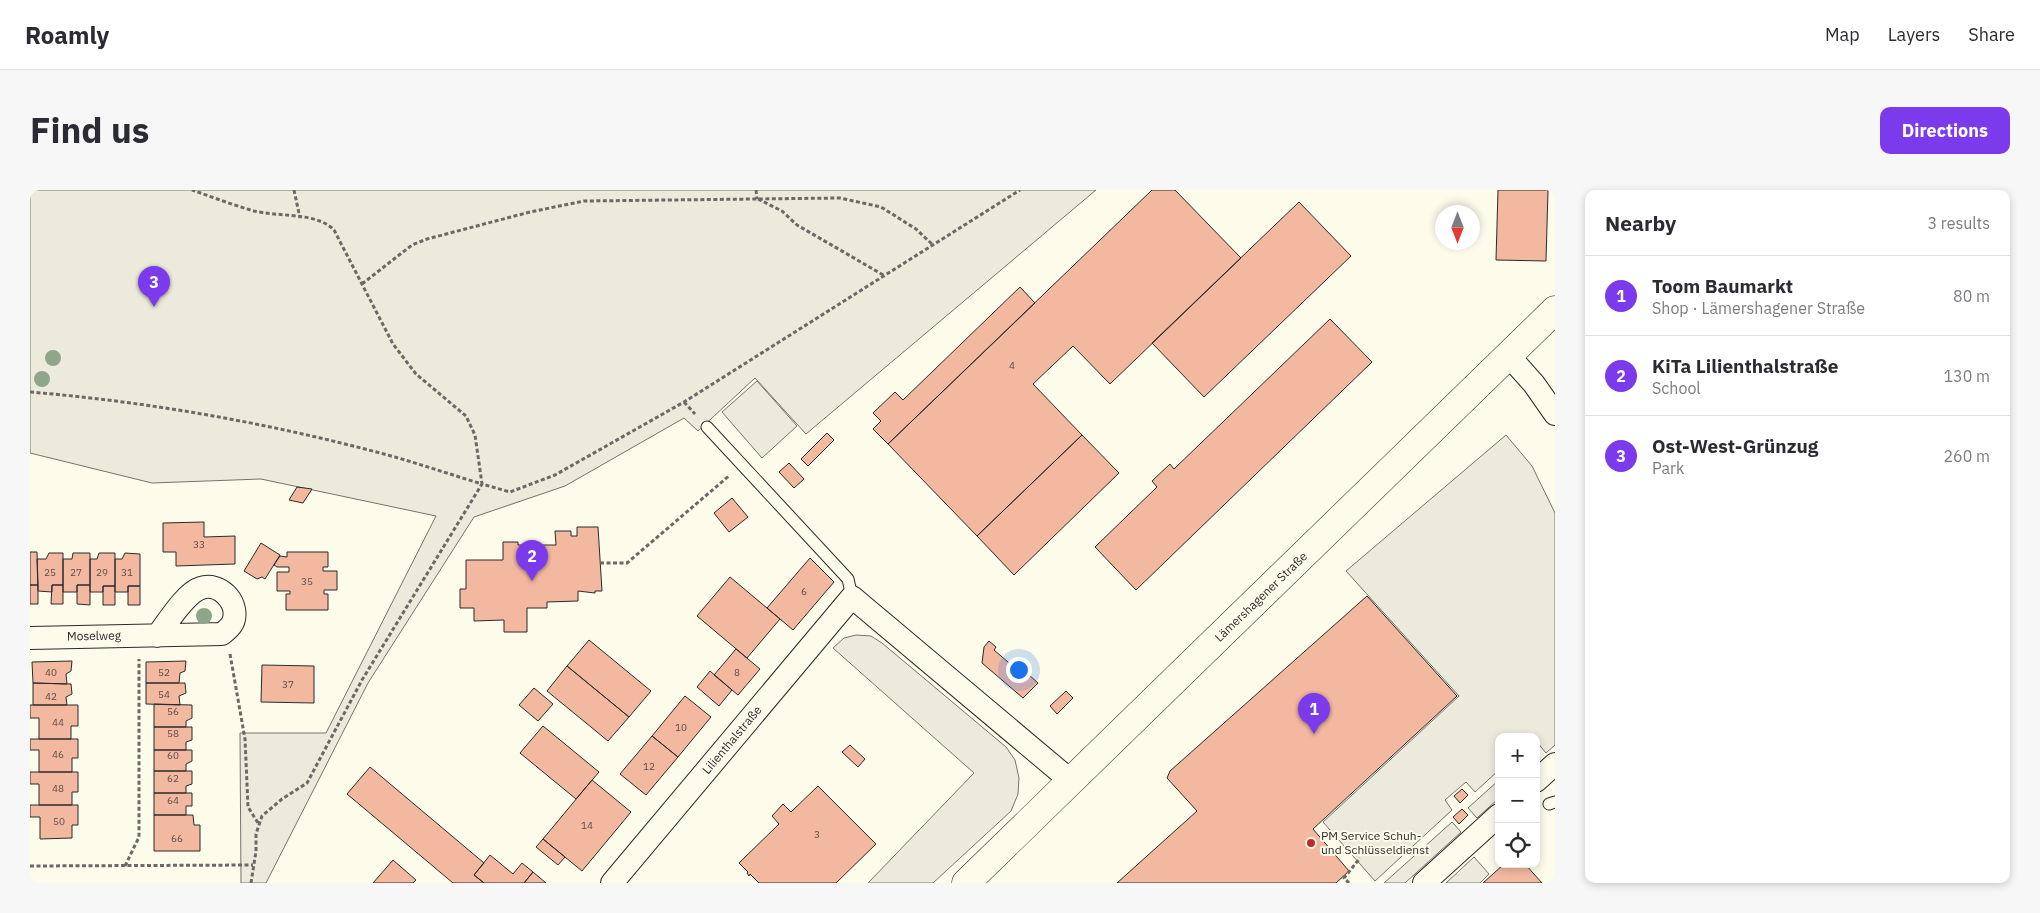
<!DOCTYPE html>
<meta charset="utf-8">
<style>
:root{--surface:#fff;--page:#f7f7f7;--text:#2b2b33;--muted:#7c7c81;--line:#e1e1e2;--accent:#7c3aed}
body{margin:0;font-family:"IBM Plex Sans",sans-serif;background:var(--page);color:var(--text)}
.controls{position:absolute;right:15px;bottom:15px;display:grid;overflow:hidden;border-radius:10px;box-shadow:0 2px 8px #0003}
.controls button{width:45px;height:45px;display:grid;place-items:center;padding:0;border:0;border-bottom:1px solid var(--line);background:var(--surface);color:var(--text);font:25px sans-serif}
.compass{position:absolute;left:1405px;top:15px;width:45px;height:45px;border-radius:50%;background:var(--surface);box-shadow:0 2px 8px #0003;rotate:180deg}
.you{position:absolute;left:988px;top:479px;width:18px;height:18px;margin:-12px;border:4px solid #fff;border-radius:50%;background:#1a73e8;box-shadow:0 0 0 8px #1a73e833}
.badge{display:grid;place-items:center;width:32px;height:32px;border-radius:50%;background:var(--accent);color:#fff;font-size:16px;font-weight:700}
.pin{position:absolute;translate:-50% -41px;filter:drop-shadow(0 1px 2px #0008)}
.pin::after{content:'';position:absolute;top:26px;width:18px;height:15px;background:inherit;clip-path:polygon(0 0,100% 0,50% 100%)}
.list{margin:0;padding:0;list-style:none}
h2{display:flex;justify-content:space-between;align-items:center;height:65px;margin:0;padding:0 20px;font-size:21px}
h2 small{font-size:16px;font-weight:400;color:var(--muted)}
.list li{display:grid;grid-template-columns:32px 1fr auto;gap:15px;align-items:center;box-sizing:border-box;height:80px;padding:0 20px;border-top:1px solid var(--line)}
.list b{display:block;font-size:19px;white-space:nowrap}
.list p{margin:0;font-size:16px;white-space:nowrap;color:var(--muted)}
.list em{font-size:16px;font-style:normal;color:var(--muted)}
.icon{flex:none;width:28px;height:28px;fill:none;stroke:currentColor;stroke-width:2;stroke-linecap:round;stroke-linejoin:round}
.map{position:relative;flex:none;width:1525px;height:693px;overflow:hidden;border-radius:10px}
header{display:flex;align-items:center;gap:30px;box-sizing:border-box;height:70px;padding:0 25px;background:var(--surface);border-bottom:1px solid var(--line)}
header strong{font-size:24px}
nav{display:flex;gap:28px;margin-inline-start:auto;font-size:18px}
.intro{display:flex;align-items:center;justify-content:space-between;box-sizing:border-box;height:120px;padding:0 30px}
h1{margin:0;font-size:35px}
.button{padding:12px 22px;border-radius:10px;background:var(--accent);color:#fff;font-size:18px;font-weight:700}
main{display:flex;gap:30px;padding:0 30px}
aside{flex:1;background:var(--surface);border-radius:10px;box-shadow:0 2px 8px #0003}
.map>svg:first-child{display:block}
</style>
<header>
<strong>Roamly</strong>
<nav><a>Map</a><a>Layers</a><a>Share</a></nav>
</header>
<div class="intro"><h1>Find us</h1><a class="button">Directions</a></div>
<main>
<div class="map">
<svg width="1525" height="693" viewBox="0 0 1525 693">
<rect width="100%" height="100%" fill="#fdfbea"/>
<path fill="#ecebdb" stroke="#74746e" d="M0,0H1066L776,244L725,188L668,241L654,228L535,296L444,327L338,493L236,693H211L210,543H296L406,326L231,289L122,293L0,263Z
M826,445L841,446L852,453L976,557L985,570L989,588L988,604L981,621L903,693H838L944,583L803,458L814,448Z"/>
<path fill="#eceadb" stroke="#74746e" d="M727,191L767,236L732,268L692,222Z
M1476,245L1502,276L1525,323V555L1516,563L1506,551V547H1469V580L1445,602L1436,592L1415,610L1422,620L1345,691L1293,632L1429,506L1316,381Z
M1469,590V608L1447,628L1438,618Z
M1422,632L1431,642L1375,693H1354Z
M1444,667L1459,684L1450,693H1416Z"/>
<path fill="#f2b8a0" stroke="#2b2b2b" d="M1122,0H1145L1211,68L1080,194L1043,156L1003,194L1052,245L947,346L858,254Z
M1468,0H1518L1516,71L1466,70Z
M1269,12L1321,66L1174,207L1122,153Z
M990,97L1005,113L858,254L843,239L851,231L843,223L865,202L873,210Z
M1300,129L1342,172L1106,400L1065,357L1127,297L1122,291L1140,274L1144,279Z
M797,243L804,250L778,276L771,269Z
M1052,245L1089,283L984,385L947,346Z
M759,273L774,289L764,298L749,282Z
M267,297L282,299L273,313L259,310Z
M702,308L718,327L699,342L684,323Z
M174,332V347L205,346V374L146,376V362H133V333Z
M547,337H568L572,401H565V403L548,401V411L517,412V418H497V442H474V430L444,431V418H430V399H436V370H473V352H488V355H526L525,341H541V346H547Z
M231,353L250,365L235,389L232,387L227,389L214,381Z
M0,362H7L8,395H0Z
M257,362H298V377H293V381H307V400H294V404H298V420H256V404H260V401H247V382H259V377H247L244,375L250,366L257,367Z
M19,363H33V395H22V402L8,401L7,369H16Z
M43,363H60V395H47V402H33V369H42Z
M69,363H85V396H73V402H60V369H67Z
M95,363L110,364V396H98V402H85V369H92Z
M780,368L804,392L763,440L737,418Z
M700,387L750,429L717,468L667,426Z
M0,395H8V414H0Z
M22,395H33V414H21Z
M47,395H60V415L47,414Z
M73,396H85V415H73Z
M98,396H110V415H98Z
M1337,406L1427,506L1283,639L1319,681L1306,693H1087L1167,621L1137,588L1140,581Z
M559,450L621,501L599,527L537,476Z
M959,451L966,457L964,460L985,478L988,475L1008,493L993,508L952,473L954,457Z
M706,459L730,479L708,505L684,485Z
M42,471L41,481L36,484L37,494L3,493L2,472Z
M156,471L155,481L150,483L149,493H116V472Z
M232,475L284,476V513L231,512Z
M537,476L599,527L578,551L517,501Z
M680,481L702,500L689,516L667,497Z
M3,493L41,494L42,504L36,507L37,515H3Z
M116,493H155L156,503L149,506L150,515L116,514Z
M504,498L523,514L508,531L489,515Z
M1036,501L1043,508L1027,524L1020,516Z
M655,506L681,527L648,567L622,546Z
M124,514L162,515V528L156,531V537H124Z
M0,515H48V536H41V549H9V528H0Z
M513,536L569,582L546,609L490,563Z
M124,537H162V550L156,552V560H124Z
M622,546L648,567L616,605L590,584Z
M0,549H48V568H42V582H9V560H0Z
M820,555L835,569L828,577L812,562Z
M124,560H162V571L156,574V581H124Z
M340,577L454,673L444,685L454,693H423L317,604Z
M124,581H162V594L156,596V603H124Z
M0,582H48V602H42V615H9V594H0Z
M562,590L601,622L552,681L513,649Z
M788,596L846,654L806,693H729L720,684L719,686L717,683L718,682L709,673L749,634L742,626L753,614L761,622Z
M1432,599L1438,605L1430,613L1424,606Z
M124,603H162V616H156V625H124Z
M0,615H48V635H42V648L10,649V627H0Z
M1432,619L1438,625L1429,634L1423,627Z
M124,625H163L164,635H170V661H124Z
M513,649L535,667L528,675L506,657Z
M460,665L483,684L492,673L503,682L494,693H454L444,685Z
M363,670L386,690L383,693H343Z
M1474,674H1495L1512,693H1453Z
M503,682L516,693H494Z"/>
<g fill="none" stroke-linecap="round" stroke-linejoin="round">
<defs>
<path id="lane" d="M677,237L818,389L822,407
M1519,614L1525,612"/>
<path id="street" d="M1479,166L1504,194L1525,224
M0,448L192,444C197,440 203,435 204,429C208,411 189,392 171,398C155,403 138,432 127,446
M1506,591L1525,574
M582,693L822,407L1041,591
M1394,693L1469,625"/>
<path id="secondary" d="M936,693L1525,120"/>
</defs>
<use href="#lane" stroke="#2b2b2b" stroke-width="13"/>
<use href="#street" stroke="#2b2b2b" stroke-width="24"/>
<use href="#secondary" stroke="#2b2b2b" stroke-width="29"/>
<path stroke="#6a6964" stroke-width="3" stroke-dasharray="4 2.5" stroke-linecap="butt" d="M264,0L270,28
M726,0L727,9
M728,9L752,21L767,35L855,86
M332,94L382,55L397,49L500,22L554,11L810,8L851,17L886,39L903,55
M0,202C120,212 238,233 354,264C387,273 419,284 452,294L445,245L436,226L386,184L363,154L304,40C287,22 248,27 224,21C203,15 182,7 162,0
M654,212L665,224
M570,373H597L700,285
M200,464L215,549L218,617L228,633
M0,676L223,675
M95,676L109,647V469
M221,693L226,661V644L232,626L252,609L277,593L332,490L452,294L480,302L525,285L654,212L990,0
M1319,693L1314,688L1330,668"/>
<use href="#lane" stroke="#fdfbea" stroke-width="11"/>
<use href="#street" stroke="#fdfbea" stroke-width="22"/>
<use href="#secondary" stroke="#fdfbea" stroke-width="28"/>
</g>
<g fill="#8ea78a">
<circle cx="23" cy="168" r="8"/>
<circle cx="12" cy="189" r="8"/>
<circle cx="174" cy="426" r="8"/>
</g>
<circle fill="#c62828" stroke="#fdfbea" stroke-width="2" cx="1281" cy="653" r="5"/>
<g text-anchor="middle" stroke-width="4" stroke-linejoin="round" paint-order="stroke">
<g font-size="10" fill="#5d4e48">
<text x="982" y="179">4</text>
<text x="169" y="358">33</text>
<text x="20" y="386">25</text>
<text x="46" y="386">27</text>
<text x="72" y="386">29</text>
<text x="97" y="386">31</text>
<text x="277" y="395">35</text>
<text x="774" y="405">6</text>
<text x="21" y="486">40</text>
<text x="134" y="486">52</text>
<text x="707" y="486">8</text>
<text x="258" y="498">37</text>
<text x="134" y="508">54</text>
<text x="21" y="510">42</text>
<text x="143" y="525">56</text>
<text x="28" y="536">44</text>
<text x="651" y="541">10</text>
<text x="143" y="547">58</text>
<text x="28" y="568">46</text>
<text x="143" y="569">60</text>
<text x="619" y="580">12</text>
<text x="143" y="592">62</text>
<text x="28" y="602">48</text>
<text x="143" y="614">64</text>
<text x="29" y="635">50</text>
<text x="557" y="639">14</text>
<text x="787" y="648">3</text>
<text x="147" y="652">66</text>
</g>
<g font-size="12" fill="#2b2b2b" stroke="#fdfbea">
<text transform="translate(1231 407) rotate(-44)" y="4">Lämershagener Straße</text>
<text transform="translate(64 446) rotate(-1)" y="4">Moselweg</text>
<text transform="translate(702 550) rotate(-50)" y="4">Lilienthalstraße</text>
</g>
<g font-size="12" fill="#2b2b2b" stroke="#fdfbea" text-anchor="start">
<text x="1291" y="650">PM Service Schuh-<tspan x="1291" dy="14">und Schlüsseldienst</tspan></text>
</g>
</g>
</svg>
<div class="controls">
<button>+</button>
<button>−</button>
<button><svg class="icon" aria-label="locate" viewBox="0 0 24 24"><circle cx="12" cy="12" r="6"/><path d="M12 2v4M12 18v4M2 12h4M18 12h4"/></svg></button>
</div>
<svg class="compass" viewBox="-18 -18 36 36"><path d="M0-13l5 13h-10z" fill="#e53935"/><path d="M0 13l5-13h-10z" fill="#7c7c81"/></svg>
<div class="you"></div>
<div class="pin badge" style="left:1284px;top:544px">1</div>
<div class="pin badge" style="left:502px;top:391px">2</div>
<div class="pin badge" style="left:124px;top:117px">3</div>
</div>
<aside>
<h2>Nearby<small>3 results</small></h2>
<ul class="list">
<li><span class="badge">1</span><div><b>Toom Baumarkt</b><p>Shop · Lämershagener Straße</p></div><em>80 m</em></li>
<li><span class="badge">2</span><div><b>KiTa Lilienthalstraße</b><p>School</p></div><em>130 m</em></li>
<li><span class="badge">3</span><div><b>Ost-West-Grünzug</b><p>Park</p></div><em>260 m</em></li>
</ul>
</aside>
</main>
